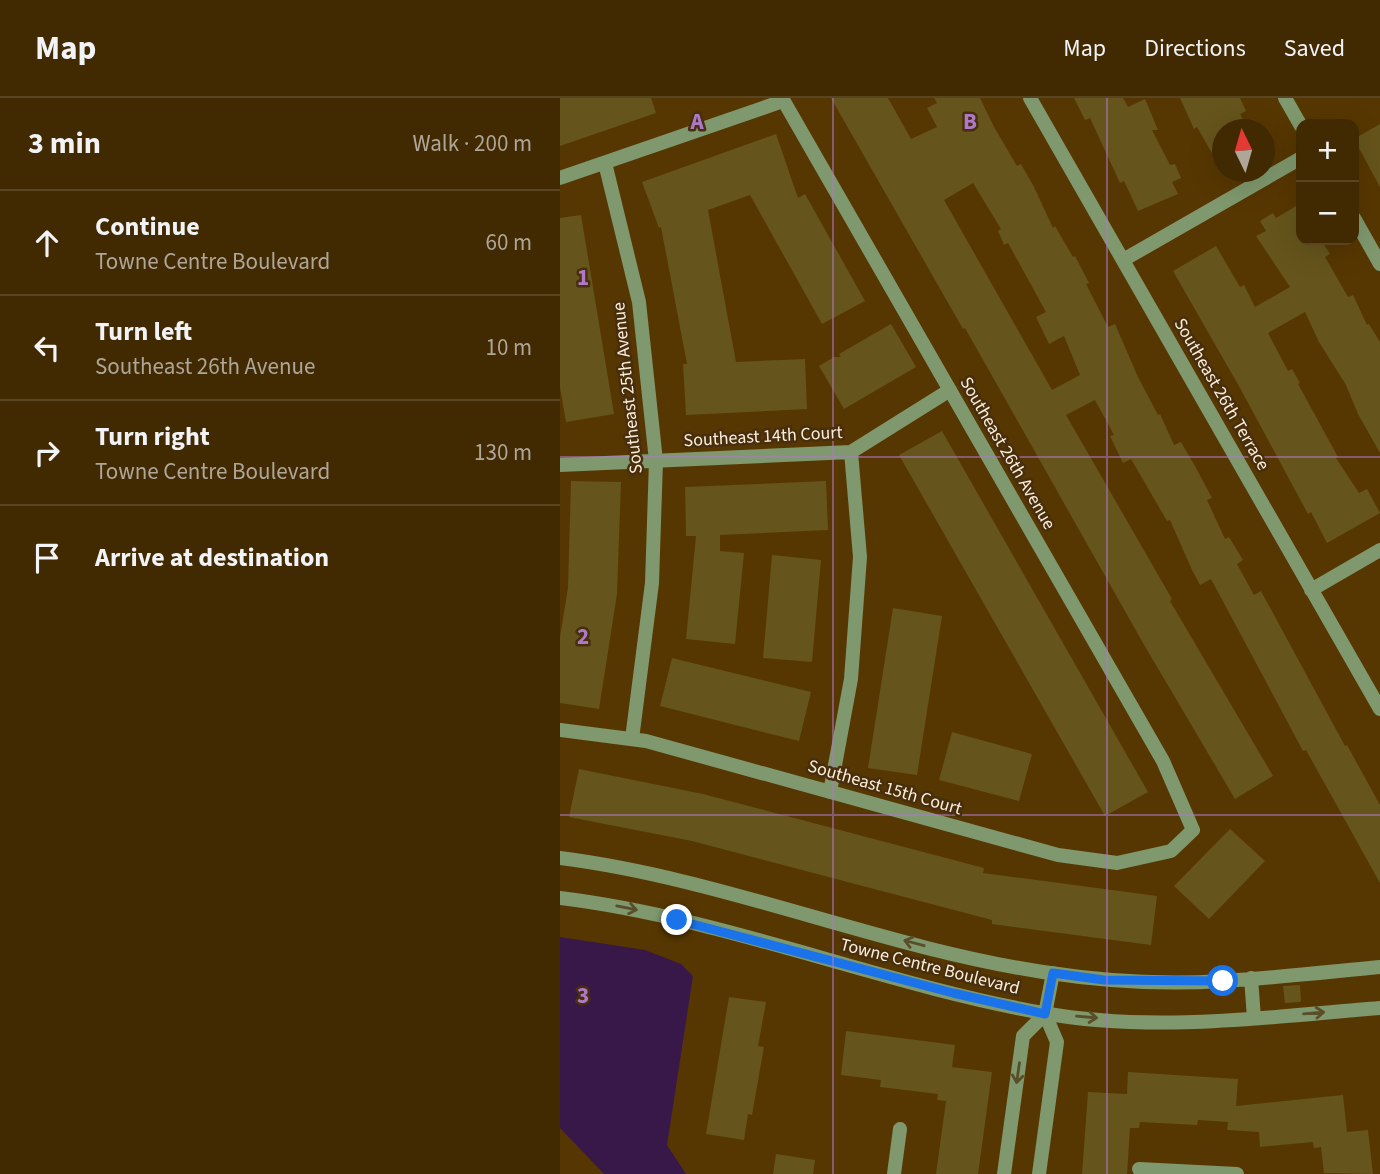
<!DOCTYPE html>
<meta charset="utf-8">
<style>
:root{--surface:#412901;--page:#48310b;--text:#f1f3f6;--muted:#aea699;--line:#5a4523}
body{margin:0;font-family:"Source Sans 3",sans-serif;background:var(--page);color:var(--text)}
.controls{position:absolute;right:21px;top:21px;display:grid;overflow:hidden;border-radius:14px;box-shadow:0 7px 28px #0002}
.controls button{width:63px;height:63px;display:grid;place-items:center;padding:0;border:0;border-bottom:2px solid var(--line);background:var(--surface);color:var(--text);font:35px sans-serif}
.compass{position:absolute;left:652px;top:21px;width:63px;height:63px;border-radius:50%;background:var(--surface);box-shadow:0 7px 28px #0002;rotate:355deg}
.stop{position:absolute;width:21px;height:21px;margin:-16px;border:5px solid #1a73e8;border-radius:50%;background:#fff}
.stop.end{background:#1a73e8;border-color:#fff;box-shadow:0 2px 7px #0008}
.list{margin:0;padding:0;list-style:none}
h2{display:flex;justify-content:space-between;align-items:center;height:91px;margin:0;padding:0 28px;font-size:30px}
h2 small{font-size:23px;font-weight:400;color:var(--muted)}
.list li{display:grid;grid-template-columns:46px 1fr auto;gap:21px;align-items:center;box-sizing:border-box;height:105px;padding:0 28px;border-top:2px solid var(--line)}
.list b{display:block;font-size:26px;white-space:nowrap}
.list p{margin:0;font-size:23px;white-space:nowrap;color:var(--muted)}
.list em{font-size:23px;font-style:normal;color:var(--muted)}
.icon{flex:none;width:38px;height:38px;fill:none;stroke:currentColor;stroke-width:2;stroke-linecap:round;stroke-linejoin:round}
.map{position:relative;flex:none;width:820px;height:1076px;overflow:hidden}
header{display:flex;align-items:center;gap:42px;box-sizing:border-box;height:98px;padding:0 35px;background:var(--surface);border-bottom:2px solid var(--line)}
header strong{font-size:33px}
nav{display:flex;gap:38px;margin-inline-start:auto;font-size:24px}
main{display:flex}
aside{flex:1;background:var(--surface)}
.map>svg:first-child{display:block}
</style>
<header>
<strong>Map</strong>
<nav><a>Map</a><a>Directions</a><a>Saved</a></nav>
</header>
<main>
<aside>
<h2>3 min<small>Walk · 200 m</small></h2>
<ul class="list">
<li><svg class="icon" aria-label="ahead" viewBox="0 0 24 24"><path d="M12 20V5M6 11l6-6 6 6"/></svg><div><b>Continue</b><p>Towne Centre Boulevard</p></div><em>60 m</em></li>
<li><svg class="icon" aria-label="left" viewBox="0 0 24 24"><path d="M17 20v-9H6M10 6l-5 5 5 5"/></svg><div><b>Turn left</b><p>Southeast 26th Avenue</p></div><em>10 m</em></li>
<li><svg class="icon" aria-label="right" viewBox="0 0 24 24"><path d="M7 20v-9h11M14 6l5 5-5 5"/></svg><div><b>Turn right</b><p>Towne Centre Boulevard</p></div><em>130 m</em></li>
<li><svg class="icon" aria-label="arrive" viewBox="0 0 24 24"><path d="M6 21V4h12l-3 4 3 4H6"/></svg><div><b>Arrive at destination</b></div></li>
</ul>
</aside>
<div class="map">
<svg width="820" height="1076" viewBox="0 0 820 1076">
<rect width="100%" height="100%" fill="#573701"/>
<path fill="#381849" d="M0,839L85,852L121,866L133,878L107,1047L126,1076H44L0,1030Z"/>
<path fill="#65541b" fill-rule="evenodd" d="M0,0H91L96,15L0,48Z
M271,0H328L351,41L377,29L367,10L377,5L374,0H420L434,29L457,68L461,66L474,89L493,130L495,128L513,159L515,158L529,185L526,186L548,229L555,226L578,279L598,317L600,316L614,347L621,344L635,368L652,400L647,402L665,441L669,439L683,462L677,466L694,497L701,493L785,648L787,647L820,707V785L746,652L743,653L651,481L640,487L632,472L610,422L607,423L571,361L563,365L550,338L554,337L535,302L506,317L612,501L610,503L713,678L675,701L583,545L405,230L403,231ZM413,85L441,131L438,133L444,147L448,145L486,214L476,219L489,246L504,238L520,277L492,292L384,102Z
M514,0H563L568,9L585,1L598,32H592L610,67L615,66L621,80L612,84L618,96L578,113L564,83L560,85L530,20L525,22Z
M620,0H680L686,13L680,16L689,32H662V73L637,29L634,31Z
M820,26V89L794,41Z
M216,36L238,100L245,96L305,203L262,226L190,97L148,112L176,264L245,261L247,311L126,317L123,266H127L101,129L99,130L82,84Z
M736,108L741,118V142H761L770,156L765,159L788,199L793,197L807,227L809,226L820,244V355L798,316L786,287L759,244L745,214L708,235L728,273L732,271L740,285L738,286L778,359L776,360L799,395L807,391L820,415L767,445L751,414L748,416L680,290L613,173L656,148L680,189L684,187L695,209L730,189L696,138L706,133L700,123L713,115L716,120Z
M21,117L54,316L6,324L0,289V120Z
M331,226L356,269L284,311L259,268L274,259H281L279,256Z
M382,333L588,694L545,718L339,357Z
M11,383L61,384L57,496L39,611L0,605V539L8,490Z
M266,383L268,432L160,437V453L184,455L175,546L126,541L136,438H126L125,389Z
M212,457L261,462L252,564L203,560Z
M333,510L382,518L357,677L308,670Z
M112,560L251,594L239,643L100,608Z
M392,634L472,656L459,703L379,682Z
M19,671L143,696L424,770L423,775L597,798L591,847L432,826V822L132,743L9,719Z
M670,731L705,763L649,821L614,788Z
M740,887L741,904L725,905L723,888Z
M169,899L206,904L198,948L204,949L192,1017L188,1016L184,1042L146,1036Z
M286,933L395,947L392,969L432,974L418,1076H376L386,1003L377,1002L378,996L320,989L321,982L281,977Z
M568,974L678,981L676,1008L783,997L787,1034L808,1032L813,1076L764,1075L761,1049L754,1050L753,1044L700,1049L699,1034L667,1032L668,1024L638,1022L637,1027L580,1024L579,1030H570L567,1076H522L528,994L567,996Z
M216,1056L255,1062L253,1076H213Z"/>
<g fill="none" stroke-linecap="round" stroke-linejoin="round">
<path stroke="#7f986d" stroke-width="14" d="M470,0L820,611
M725,0L741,28
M45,65L79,204L96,363L92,485L72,641
M0,80L223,3
M794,120L820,166
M563,162L741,60
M0,367L291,354L390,292
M751,492L820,452
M0,632L86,643L498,757L557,765L611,753L633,732L603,663L222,0
M270,694L291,581L300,459L291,354
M579,1071L677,1076
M334,1076L340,1031
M444,1076L463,938L485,916
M479,1076L497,944L485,916L493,875"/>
<path stroke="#7f986d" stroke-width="14" d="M0,760C165,781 319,849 483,874C542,883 603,887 662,883C715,880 767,874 820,869
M0,800C164,820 320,886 483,915C594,935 709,919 820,910
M691,880L694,920"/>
</g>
<defs><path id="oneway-shaft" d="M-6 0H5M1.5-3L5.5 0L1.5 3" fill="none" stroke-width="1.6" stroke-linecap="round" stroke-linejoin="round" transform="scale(1.75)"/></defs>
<g stroke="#584e2a">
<use href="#oneway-shaft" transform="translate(67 810) rotate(11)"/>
<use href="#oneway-shaft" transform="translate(354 845) rotate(-165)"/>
<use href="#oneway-shaft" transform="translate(754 915) rotate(-5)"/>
<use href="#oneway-shaft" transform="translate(527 919) rotate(5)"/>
<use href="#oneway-shaft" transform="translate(458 975) rotate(98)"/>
</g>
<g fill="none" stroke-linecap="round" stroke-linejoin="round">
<path stroke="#1a73e8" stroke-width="9" d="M117,822L393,895L485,916L493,875L544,882L663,883"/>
</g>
<path fill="none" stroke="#af79ca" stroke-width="2" stroke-opacity="0.55" d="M273,0V1076M547,0V1076M0,359H820M0,717H820"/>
<g text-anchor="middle" stroke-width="5" stroke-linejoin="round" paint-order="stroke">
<g font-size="18" fill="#fceddb" stroke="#472f0d">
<text transform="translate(67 290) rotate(-96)" y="6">Southeast 25th Avenue</text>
<text transform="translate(662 296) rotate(60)" y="6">Southeast 26th Terrace</text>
<text transform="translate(203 338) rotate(-3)" y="6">Southeast 14th Court</text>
<text transform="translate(448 355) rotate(60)" y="6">Southeast 26th Avenue</text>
<text transform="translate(325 689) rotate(16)" y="6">Southeast 15th Court</text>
<text transform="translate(370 868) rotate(14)" y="6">Towne Centre Boulevard</text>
</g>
</g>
<g font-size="23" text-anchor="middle" font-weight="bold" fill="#af79ca" stroke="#472f0d" stroke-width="5" stroke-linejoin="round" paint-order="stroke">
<text x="137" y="31">A</text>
<text x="410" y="31">B</text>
<text x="23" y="187">1</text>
<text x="23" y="546">2</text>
<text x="23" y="905">3</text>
</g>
</svg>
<div class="controls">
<button>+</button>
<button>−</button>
</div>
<svg class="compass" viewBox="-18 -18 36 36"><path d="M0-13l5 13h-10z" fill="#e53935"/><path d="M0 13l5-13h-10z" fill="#aea699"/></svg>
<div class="stop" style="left:663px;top:883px"></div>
<div class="stop end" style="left:117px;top:822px"></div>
</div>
</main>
